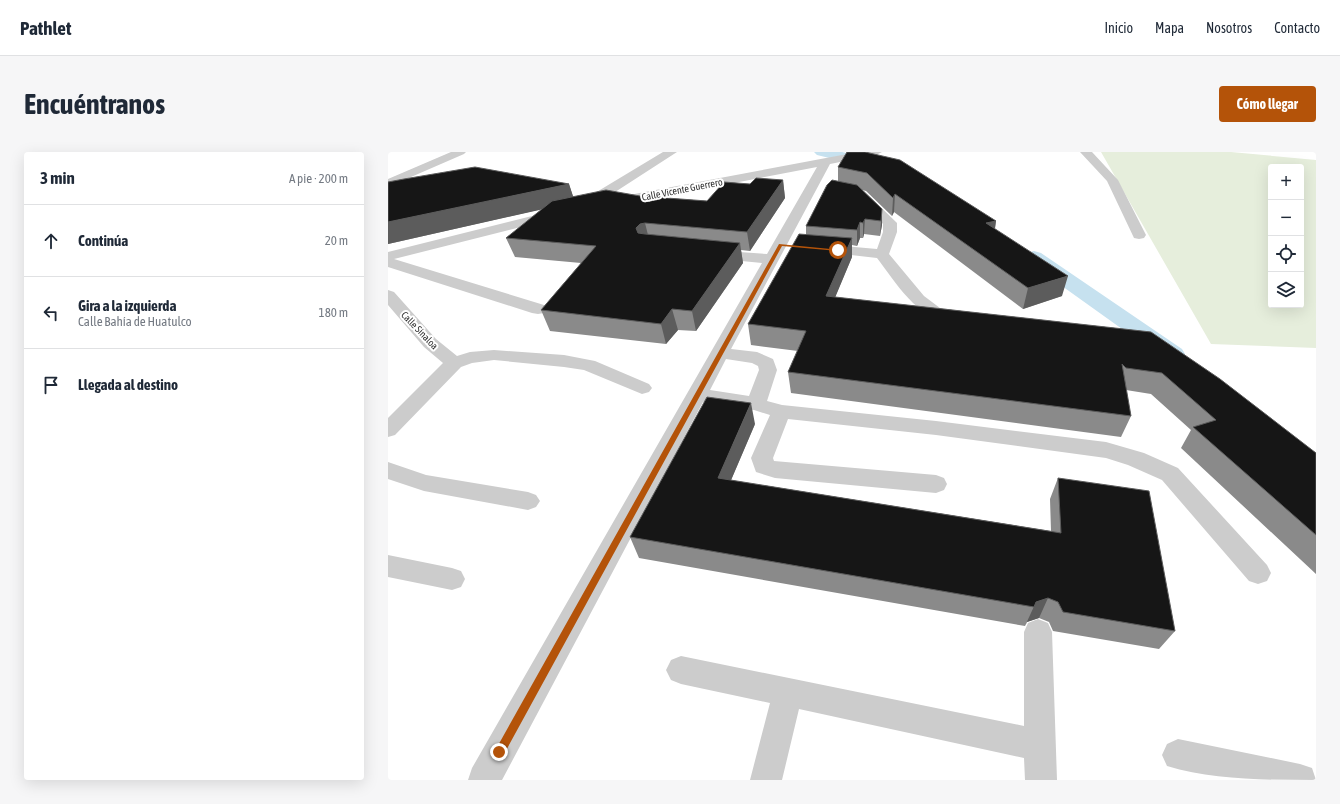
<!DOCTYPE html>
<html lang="es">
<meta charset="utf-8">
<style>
:root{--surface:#fff;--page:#f6f6f7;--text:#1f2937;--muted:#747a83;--line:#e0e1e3;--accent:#b45309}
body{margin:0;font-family:"Asap Condensed",sans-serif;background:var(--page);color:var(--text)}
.controls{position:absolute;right:12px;top:12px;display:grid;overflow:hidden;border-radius:4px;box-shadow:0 4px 16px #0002}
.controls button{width:36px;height:36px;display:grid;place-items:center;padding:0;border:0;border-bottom:1px solid var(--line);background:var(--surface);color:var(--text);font:20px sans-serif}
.stop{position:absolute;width:12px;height:12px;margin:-9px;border:3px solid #b45309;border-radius:50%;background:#fff}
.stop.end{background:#b45309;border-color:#fff;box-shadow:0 1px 4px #0008}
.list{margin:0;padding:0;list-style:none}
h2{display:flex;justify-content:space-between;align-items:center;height:52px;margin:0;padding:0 16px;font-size:17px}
h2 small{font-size:13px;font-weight:400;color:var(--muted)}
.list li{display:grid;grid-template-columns:26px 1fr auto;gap:12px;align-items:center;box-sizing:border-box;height:72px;padding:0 16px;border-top:1px solid var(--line)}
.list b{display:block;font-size:15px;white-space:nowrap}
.list p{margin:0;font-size:13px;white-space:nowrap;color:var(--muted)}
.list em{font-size:13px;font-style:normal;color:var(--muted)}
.icon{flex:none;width:22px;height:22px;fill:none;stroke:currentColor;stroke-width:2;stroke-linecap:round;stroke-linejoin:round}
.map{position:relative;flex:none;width:928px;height:628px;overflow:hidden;border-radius:4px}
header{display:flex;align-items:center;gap:24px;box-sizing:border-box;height:56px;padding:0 20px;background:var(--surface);border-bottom:1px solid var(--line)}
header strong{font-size:19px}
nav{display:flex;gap:22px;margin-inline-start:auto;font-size:14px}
.intro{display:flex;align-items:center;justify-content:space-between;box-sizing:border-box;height:96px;padding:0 24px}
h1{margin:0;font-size:28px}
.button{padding:10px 18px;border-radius:4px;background:var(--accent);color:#fff;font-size:14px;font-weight:700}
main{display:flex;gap:24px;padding:0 24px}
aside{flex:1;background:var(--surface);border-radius:4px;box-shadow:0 4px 16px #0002}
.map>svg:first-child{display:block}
</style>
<header>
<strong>Pathlet</strong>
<nav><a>Inicio</a><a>Mapa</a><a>Nosotros</a><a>Contacto</a></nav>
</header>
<div class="intro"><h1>Encuéntranos</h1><a class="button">Cómo llegar</a></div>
<main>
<aside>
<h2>3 min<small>A pie · 200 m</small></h2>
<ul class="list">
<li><svg class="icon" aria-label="ahead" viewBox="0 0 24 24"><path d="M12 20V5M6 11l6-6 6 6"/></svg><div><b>Continúa</b></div><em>20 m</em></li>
<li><svg class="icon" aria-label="left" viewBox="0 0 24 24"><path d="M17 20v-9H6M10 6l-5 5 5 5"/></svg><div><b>Gira a la izquierda</b><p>Calle Bahía de Huatulco</p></div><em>180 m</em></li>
<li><svg class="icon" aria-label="arrive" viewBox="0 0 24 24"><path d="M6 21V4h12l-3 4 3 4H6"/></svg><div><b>Llegada al destino</b></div></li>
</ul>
</aside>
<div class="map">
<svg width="928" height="628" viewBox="0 0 928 628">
<rect width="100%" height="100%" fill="#fff"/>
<path fill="#e6eedc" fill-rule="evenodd" d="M713,0H843L928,8V196L823,192ZM883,15H913V153H883Z"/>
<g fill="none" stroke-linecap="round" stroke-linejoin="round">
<path fill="#c6e1ef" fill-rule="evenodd" d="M426,0H454L497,10L499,13L497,16L491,18L429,3Z
M646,99L653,101L794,197L797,202L794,207L785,209L776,207L639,109L636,105L639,101Z"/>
<path fill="#ccc" fill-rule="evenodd" d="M63,0H78L76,2L0,35V27Z
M275,0H289L207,53H197L196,50L197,47Z
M470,0H494L488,3L442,12L343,197L369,200L385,207L389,218L379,249L394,253L548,269L718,290L756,301L790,316L879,413L883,421L879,429L870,432L861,429L774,328L740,313L718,306L548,283L400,267L385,306L386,309L548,323L556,326L559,332L556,338L548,341L387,326L368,320L363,306L382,263L366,258L315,250L114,628H80L84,616L374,111L323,106L318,105L316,102L318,99L323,98L379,102L429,15L225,54L220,53L219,50L220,47L225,46ZM338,207L364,211L370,214L371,218L361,244L322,238Z
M692,0H704L730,28L758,83L756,86L751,87L746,86L719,29Z
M472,38L476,39L509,71V80L501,102L536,144L552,156L575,159L577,163L575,167C534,177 510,133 489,106L428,99L426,96L428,93L433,92L489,97L495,80V72L466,42L468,39Z
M168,58L173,59L175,62L173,65L6,107L156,153L158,157L156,161L150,162L144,161L0,115V100Z
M0,138L6,140L48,187L69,204L82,200L106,198L176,203L207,209L261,232L264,236L261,240L254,242L196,218L176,215L106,208L84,211L73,215L7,283L0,285V266L55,211L36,195L0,153Z
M0,310L38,323L140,340L148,343L152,349L148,355L140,358L36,339L0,327Z
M0,403L64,416L73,419L77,427L73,435L64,438L0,425Z
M650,467L660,471L664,480L669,628H637L636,606L411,557L394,628H362L382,551L293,532L283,528L278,518L283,508L293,504L636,574V480L640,471Z
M790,587L912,612L924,616L928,628C878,628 825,628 779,614L774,603L779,592Z"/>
</g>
<path fill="#8a8a8a" d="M459,0L608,69L607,77L674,144L635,157L506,60L504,64L478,39L474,38L494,57V73L492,84L476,82L475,86H472L469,94L464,93V105L447,145L763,180L928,301V422L793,296L803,278L763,242L738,238L743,264L733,285L403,241L400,220L410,199L363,193L360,172L418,82V74L450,29V15Z
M395,28L397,46L362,99L353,98L355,111L308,179L290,178L278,192L162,179L153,158L193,111L127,105L118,86L154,57L0,92V30L181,32L185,45L252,44L319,49L362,32Z
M367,272L343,328L663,379L662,347L670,326L787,479L771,497L665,479L661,470L651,466L639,470L637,474L251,406L242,385Z"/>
<path fill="#5c5c5c" d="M395,28L397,46L362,99L359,80Z
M181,32L187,50L0,92V70Z
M507,42L506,60L504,64L505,46Z
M494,57V73L492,84L493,69Z
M477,67L476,82L475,86V71Z
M608,69L605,88L598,71Z
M472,70V86L469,94V78Z
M257,71L262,91L254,95L248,76L252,72Z
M464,86V105L439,165L438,144Z
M352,91L355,111L308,179L304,159Z
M680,124L674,144L635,157L640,136Z
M284,157L290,178L278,192L273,172Z
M363,251L367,272L335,347L330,326Z
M660,446L651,466L639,470L637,474L648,450Z"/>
<path fill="#161616" stroke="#5c5c5c" d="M459,0H477L512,8L608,69L598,71L680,124L640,136L507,42L505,46L479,21L450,15Z
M87,15L181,32L0,70V30L16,27Z
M368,26L395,28L359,80L257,71L252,72L248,76L250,81L257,82L352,91L304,159L284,157L273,172L153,158L208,94L118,86L164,49L218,38L252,44L319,49L336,30L362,32Z
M444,28L469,33L494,57L493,69L477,67L475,71L472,70L469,78L418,74L439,33Z
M411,82L464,86L438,144L763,180L832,227L928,301V383L805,275L828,268L774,221L738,216L734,212L743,264L400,220L418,179L360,172Z
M319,245L363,251L330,326L673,381L670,326L761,339L787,479L675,460L670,450L660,446L648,450L646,455L242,385Z"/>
<path fill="#b45309" d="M391,92L453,98L450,99L394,94L115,604L111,605L108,604L107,600L108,597Z"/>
<g text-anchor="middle" stroke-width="4" stroke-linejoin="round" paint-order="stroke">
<g font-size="10" fill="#2f2f2f" stroke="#fff">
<text transform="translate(294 37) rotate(-11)" y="4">Calle Vicente Guerrero</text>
<text transform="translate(32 178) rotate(46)" y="4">Calle Sinaloa</text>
</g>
</g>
</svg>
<div class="controls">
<button>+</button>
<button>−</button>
<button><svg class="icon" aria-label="locate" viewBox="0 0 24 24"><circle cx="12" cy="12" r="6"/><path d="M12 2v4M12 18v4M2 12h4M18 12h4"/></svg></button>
<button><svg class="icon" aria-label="layers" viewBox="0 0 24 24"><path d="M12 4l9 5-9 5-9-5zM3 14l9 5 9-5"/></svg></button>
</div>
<div class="stop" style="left:450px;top:98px"></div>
<div class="stop end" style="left:111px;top:600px"></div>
</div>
</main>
